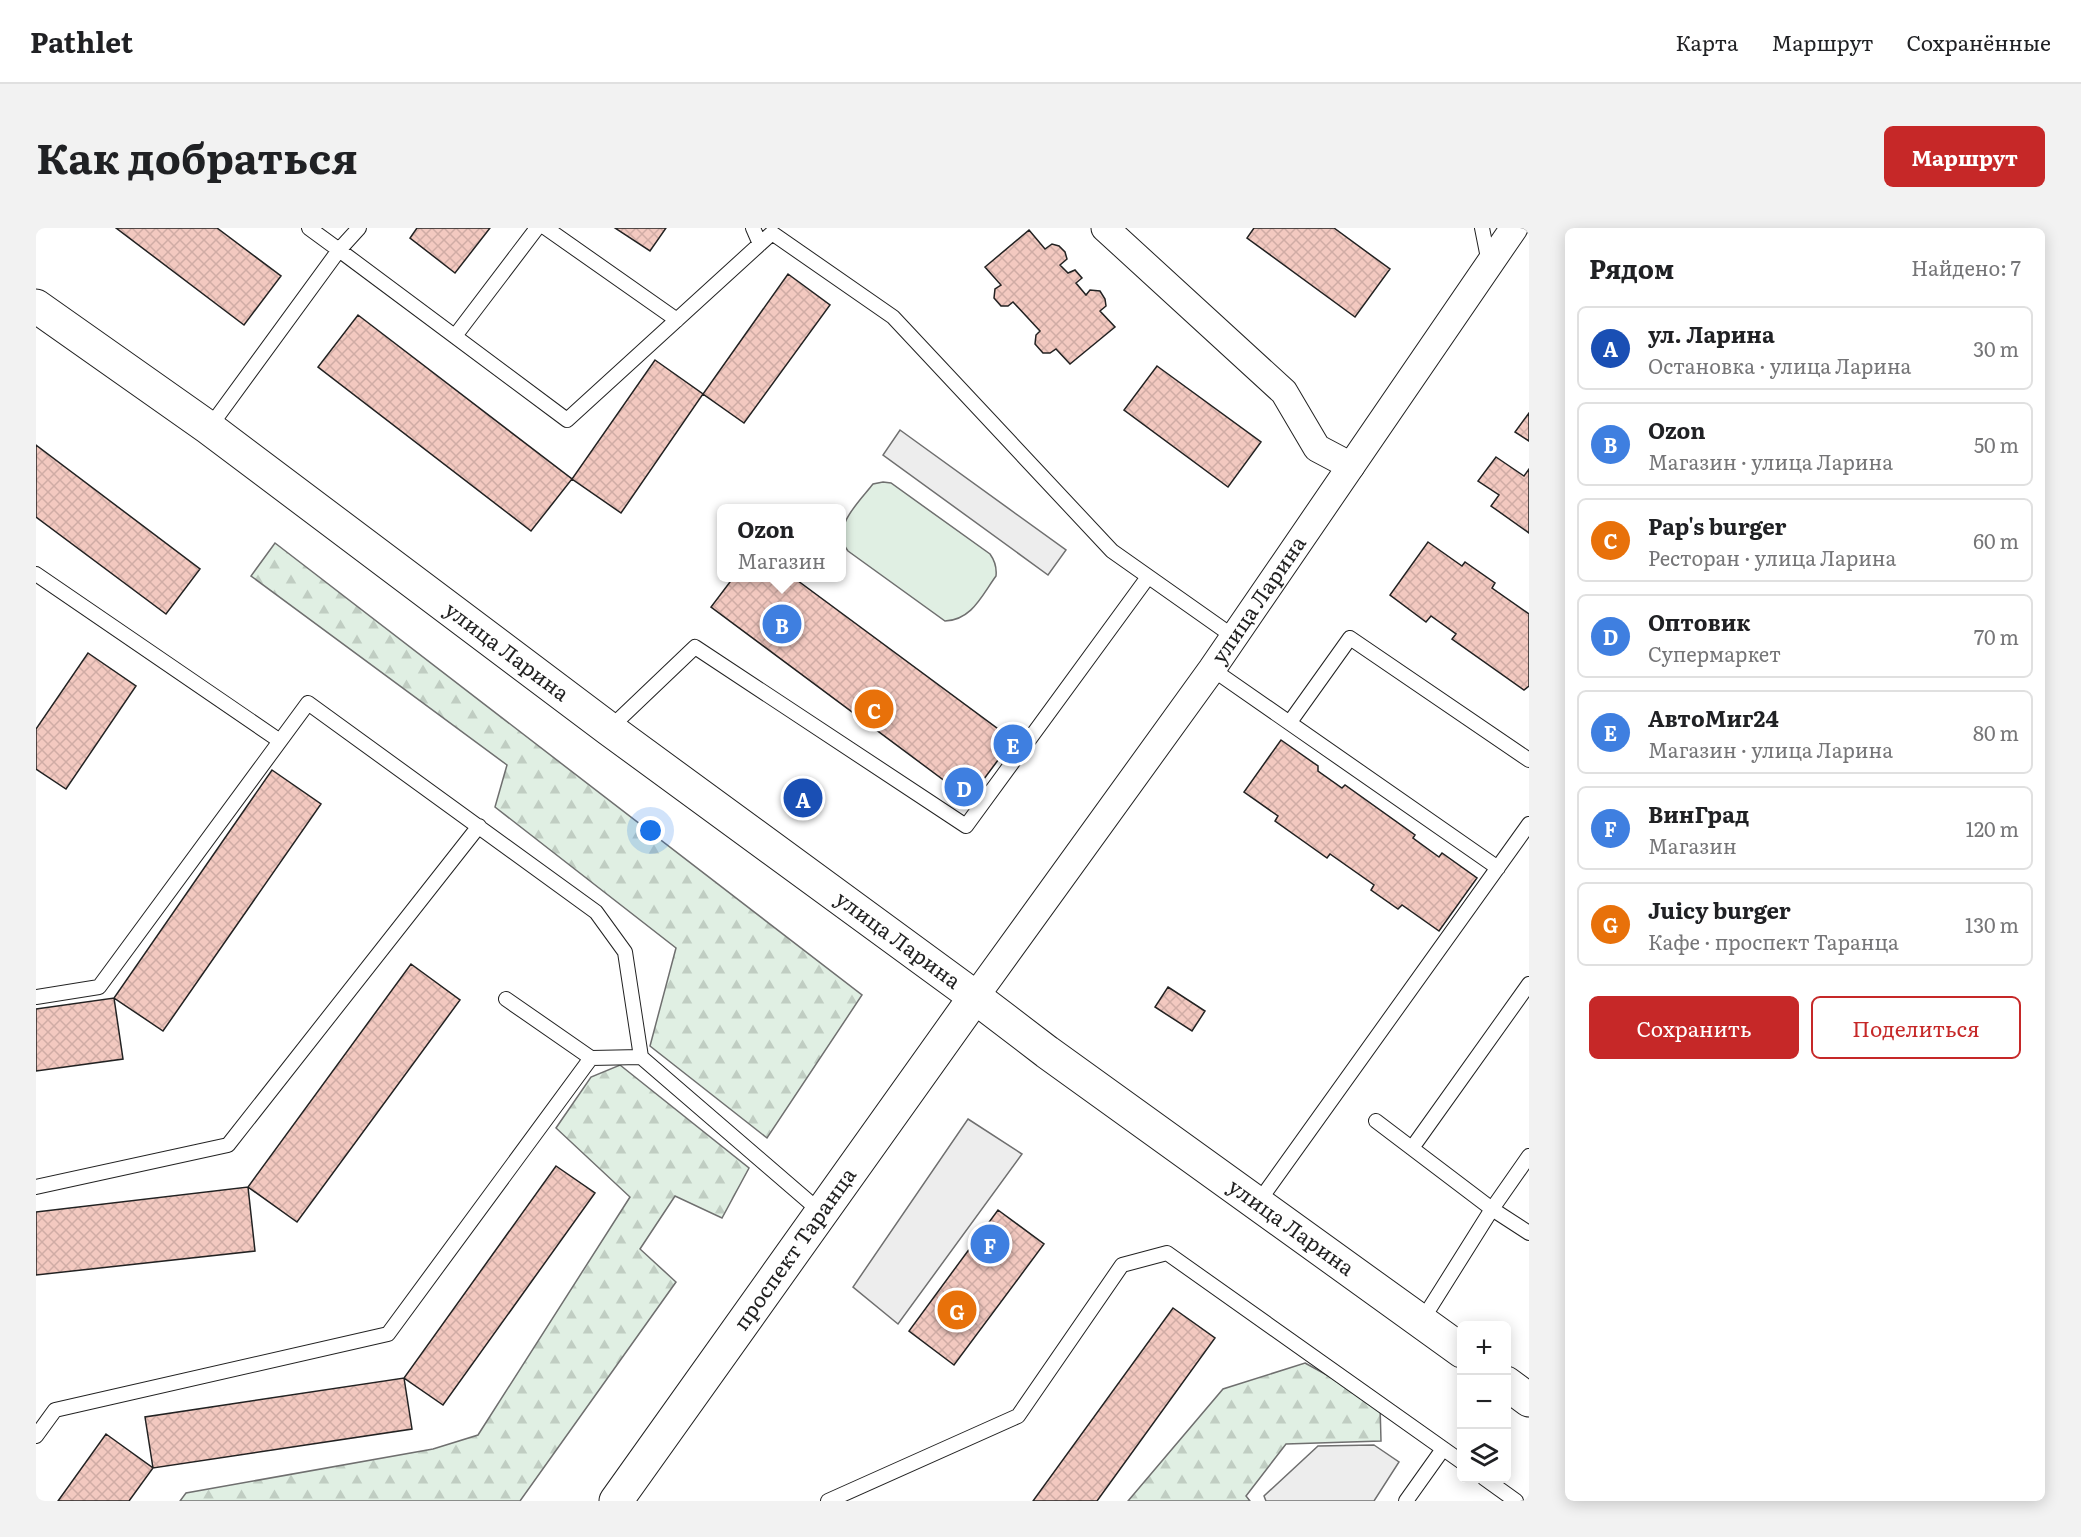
<!DOCTYPE html>
<html lang="ru">
<meta charset="utf-8">
<style>
:root{--surface:#fff;--page:#f2f2f2;--text:#202124;--muted:#757577;--line:#e0e0e0;--accent:#c62828}
body{margin:0;font-family:Literata,serif;background:var(--page);color:var(--text)}
.controls{position:absolute;right:18px;bottom:18px;display:grid;overflow:hidden;border-radius:9px;box-shadow:0 3px 15px #0003}
.controls button{width:54px;height:54px;display:grid;place-items:center;padding:0;border:0;border-bottom:2px solid var(--line);background:var(--surface);color:var(--text);font:30px sans-serif}
.you{position:absolute;left:615px;top:603px;width:21px;height:21px;margin:-15px;border:4px solid #fff;border-radius:50%;background:#1a73e8;box-shadow:0 0 0 9px #1a73e833}
.badge{display:grid;place-items:center;width:39px;height:39px;border-radius:50%;background:var(--accent);color:#fff;font-size:20px;font-weight:700}
.pin{position:absolute;translate:-50% -50%;border:3px solid #fff;box-shadow:0 2px 6px #0006}
.popup{position:absolute;left:681px;top:276px;width:129px;height:78px;box-sizing:border-box;display:grid;place-content:center;border-radius:9px;background:var(--surface);filter:drop-shadow(0 2px 4px #0005);font-size:20px;white-space:nowrap;color:var(--muted)}
.popup b{font-size:22px;color:var(--text)}
.popup::after{content:'';position:absolute;left:50%;top:100%;margin-left:-12px;border:12px solid transparent;border-top-color:var(--surface)}
.list{margin:0;padding:0;list-style:none}
h2{display:flex;justify-content:space-between;align-items:center;height:78px;margin:0;padding:0 24px;font-size:26px}
h2 small{font-size:20px;font-weight:400;color:var(--muted)}
.list li{display:grid;grid-template-columns:39px 1fr auto;gap:18px;align-items:center;box-sizing:border-box;height:84px;margin:0 12px 12px;padding:0 12px;border:2px solid var(--line);border-radius:9px}
.list b{display:block;font-size:22px;white-space:nowrap}
.list p{margin:0;font-size:20px;white-space:nowrap;color:var(--muted)}
.list em{font-size:20px;font-style:normal;color:var(--muted)}
.actions{display:flex;gap:12px;padding:18px 24px}
.actions a{flex:1;padding:14px 0;border:2px solid var(--accent);border-radius:9px;text-align:center;font-size:21px;color:var(--accent)}
.actions .main{background:var(--accent);color:#fff}
.icon{flex:none;width:33px;height:33px;fill:none;stroke:currentColor;stroke-width:2;stroke-linecap:round;stroke-linejoin:round}
.map{position:relative;flex:none;width:1493px;height:1273px;overflow:hidden;border-radius:9px}
header{display:flex;align-items:center;gap:36px;box-sizing:border-box;height:84px;padding:0 30px;background:var(--surface);border-bottom:2px solid var(--line)}
header strong{font-size:28px}
nav{display:flex;gap:33px;margin-inline-start:auto;font-size:21px}
.intro{display:flex;align-items:center;justify-content:space-between;box-sizing:border-box;height:144px;padding:0 36px}
h1{margin:0;font-size:42px}
.button{padding:15px 27px;border-radius:9px;background:var(--accent);color:#fff;font-size:21px;font-weight:700}
main{display:flex;gap:36px;padding:0 36px}
aside{flex:1;background:var(--surface);border-radius:9px;box-shadow:0 3px 15px #0003}
.map>svg:first-child{display:block}
</style>
<header>
<strong>Pathlet</strong>
<nav><a>Карта</a><a>Маршрут</a><a>Сохранённые</a></nav>
</header>
<div class="intro"><h1>Как добраться</h1><a class="button">Маршрут</a></div>
<main>
<div class="map">
<svg width="1493" height="1273" viewBox="0 0 1493 1273">
<defs>
<pattern id="forest-firs" width="22" height="20" patternUnits="userSpaceOnUse" patternTransform="scale(1.5)"><rect width="22" height="20" fill="#e0efe3"/><path d="M5 1l3.5 6h-7zM16 11l3.5 6h-7z" fill="#c0cdc2"/></pattern>
<pattern id="building-cross-hatch" width="8" height="8" patternUnits="userSpaceOnUse" patternTransform="scale(1.5)"><rect width="8" height="8" fill="#f3c9c0"/><path d="M0 0l8 8M0 8l8-8" fill="none" stroke="#d0aca5"/></pattern>
</defs>
<rect width="100%" height="100%" fill="#fff"/>
<path fill="url(#forest-firs)" stroke="#6f6f6f" stroke-width="1.5" d="M239,315L826,767L731,910L614,818L640,720L459,579L471,537L215,348Z
M584,837L713,940L686,990L639,968L604,1021L640,1054L484,1273H144L150,1265L397,1221L442,1207L594,969L520,900L555,849Z
M1269,1135L1344,1176L1345,1213L1250,1216L1210,1268L1214,1273H1092L1187,1161Z"/>
<path fill="#e0efe3" stroke="#6f6f6f" stroke-width="1.5" d="M847,254L855,255L954,326C959,333 961,339 960,348C946,367 936,392 909,393L812,323C794,300 823,274 837,256Z"/>
<path fill="#ededed" stroke="#6f6f6f" stroke-width="1.5" d="M864,202L1030,322L1012,347L847,227Z
M932,891L986,926L862,1096L817,1059Z
M1338,1217L1363,1234L1338,1273H1230L1228,1268L1282,1218Z"/>
<path fill="url(#building-cross-hatch)" stroke="#222" stroke-width="1.5" d="M80,0H181L245,48L208,97Z
M381,0H454L419,45L374,10Z
M579,0H630L614,23Z
M1218,0H1298L1354,41L1319,89L1211,10Z
M993,2L1009,21L1016,16L1023,18L1029,24L1031,31L1024,37L1032,45L1039,42L1046,50L1040,55L1050,67L1054,62L1064,63L1069,71L1070,78L1064,83L1079,99L1034,136L1020,121L1014,125H1007L999,116L1000,107L1004,103L977,74L972,78H965L958,70L959,61L965,57L949,39Z
M752,46L794,77L708,195L667,166Z
M322,87L536,251L495,303L282,139Z
M619,132L667,166L585,285L536,251Z
M1121,138L1225,214L1192,259L1088,182Z
M1493,185V213L1479,204Z
M0,217L164,341L130,386L0,289Z
M1460,229L1488,248L1493,241V305L1455,278L1463,267L1442,253Z
M1392,314L1426,338L1429,334L1459,355L1456,360L1493,386V458L1488,462L1416,411L1420,406L1395,388L1390,394L1354,367Z
M697,350H758L977,512L933,571L675,379Z
M52,425L100,458L30,561L0,541V501Z
M1245,512L1282,538V543L1306,560L1309,557L1379,607L1377,610L1403,629L1406,625L1441,650L1403,703L1366,677L1362,681L1335,662L1338,657L1294,626L1291,630L1239,593L1242,588L1208,564Z
M236,542L285,576L127,803L78,770Z
M375,736L424,772L261,994L212,959Z
M1132,759L1169,783L1156,803L1119,779Z
M78,770L87,831L0,843V781Z
M520,938L559,965L407,1177L368,1150Z
M212,959L219,1023L0,1047V984Z
M962,982L1008,1016L918,1137L873,1103Z
M1137,1080L1179,1110L1061,1273H997Z
M368,1150L376,1201L117,1240L109,1189Z
M70,1206L117,1240L93,1273H22Z"/>
<g fill="none" stroke-linecap="round" stroke-linejoin="round">
<defs>
<path id="service" d="M273,0L303,22L323,0
M510,0L641,92
M717,0L724,16
M1446,0L1453,35
M419,108L501,0
M173,200L303,22L531,192L736,5L857,89L1076,323L1198,409
M0,346L244,513
M1176,441L1462,640
M1254,494L1314,410L1493,532
M573,501L659,419L930,598L1112,349
M0,769L63,759L272,475L560,684L589,724L605,829L786,985
M555,830L605,829
M1340,893L1456,981L1493,1005
M1376,920L1493,756
M0,959L192,917L443,598
M1221,976L1493,596
M1385,1094L1456,981L1493,928
M0,1208L19,1182L352,1106L555,830L470,771
M1448,1250L1480,1273
M792,1273L982,1188L1086,1037L1131,1025L1426,1234
M1370,1273L1407,1221"/>
<g id="minor">
<path d="M1069,0L1248,164L1281,220L1315,238"/>
<path id="s1" d="M939,769L1176,441L1478,0"/>
</g>
<g id="secondary">
<path id="s2" d="M0,78L173,200L573,501L939,769L1011,824L1426,1123"/>
<path d="M1470,1155L1493,1172"/>
<path id="s3" d="M580,1273L939,769"/>
</g>
</defs>
<use href="#service" stroke="#222" stroke-width="16"/>
<use href="#minor" stroke="#222" stroke-width="29"/>
<use href="#secondary" stroke="#222" stroke-width="35"/>
<use href="#service" stroke="#fff" stroke-width="14"/>
<use href="#minor" stroke="#fff" stroke-width="27"/>
<use href="#secondary" stroke="#fff" stroke-width="33"/>
</g>
<g text-anchor="middle" stroke-width="4.5" stroke-linejoin="round" paint-order="stroke">
<g font-size="21" fill="#222" stroke="#fff">
<text dy="7" stroke="none"><textPath href="#s1" startOffset="488">улица Ларина</textPath></text>
<text dy="7" stroke="none"><textPath href="#s2" startOffset="584">улица Ларина</textPath></text>
<text dy="7" stroke="none"><textPath href="#s2" startOffset="1070">улица Ларина</textPath></text>
<text dy="7" stroke="none"><textPath href="#s2" startOffset="1557">улица Ларина</textPath></text>
<text dy="7" stroke="none"><textPath href="#s3" startOffset="309">проспект Таранца</textPath></text>
</g>
</g>
</svg>
<div class="controls">
<button>+</button>
<button>−</button>
<button><svg class="icon" aria-label="layers" viewBox="0 0 24 24"><path d="M12 4l9 5-9 5-9-5zM3 14l9 5 9-5"/></svg></button>
</div>
<div class="you"></div>
<div class="pin badge" style="left:767px;top:570px;background:#1a4fb4">A</div>
<div class="pin badge" style="left:746px;top:396px;background:#3f7fe0">B</div>
<div class="popup"><b>Ozon</b>Магазин</div>
<div class="pin badge" style="left:838px;top:481px;background:#e8710a">C</div>
<div class="pin badge" style="left:928px;top:559px;background:#3f7fe0">D</div>
<div class="pin badge" style="left:977px;top:516px;background:#3f7fe0">E</div>
<div class="pin badge" style="left:954px;top:1016px;background:#3f7fe0">F</div>
<div class="pin badge" style="left:921px;top:1082px;background:#e8710a">G</div>
</div>
<aside>
<h2>Рядом<small>Найдено: 7</small></h2>
<ul class="list">
<li><span class="badge" style="background:#1a4fb4">A</span><div><b>ул. Ларина</b><p>Остановка · улица Ларина</p></div><em>30 m</em></li>
<li><span class="badge" style="background:#3f7fe0">B</span><div><b>Ozon</b><p>Магазин · улица Ларина</p></div><em>50 m</em></li>
<li><span class="badge" style="background:#e8710a">C</span><div><b>Pap's burger</b><p>Ресторан · улица Ларина</p></div><em>60 m</em></li>
<li><span class="badge" style="background:#3f7fe0">D</span><div><b>Оптовик</b><p>Супермаркет</p></div><em>70 m</em></li>
<li><span class="badge" style="background:#3f7fe0">E</span><div><b>АвтоМиг24</b><p>Магазин · улица Ларина</p></div><em>80 m</em></li>
<li><span class="badge" style="background:#3f7fe0">F</span><div><b>ВинГрад</b><p>Магазин</p></div><em>120 m</em></li>
<li><span class="badge" style="background:#e8710a">G</span><div><b>Juicy burger</b><p>Кафе · проспект Таранца</p></div><em>130 m</em></li>
</ul>
<div class="actions"><a class="main">Сохранить</a><a>Поделиться</a></div>
</aside>
</main>
